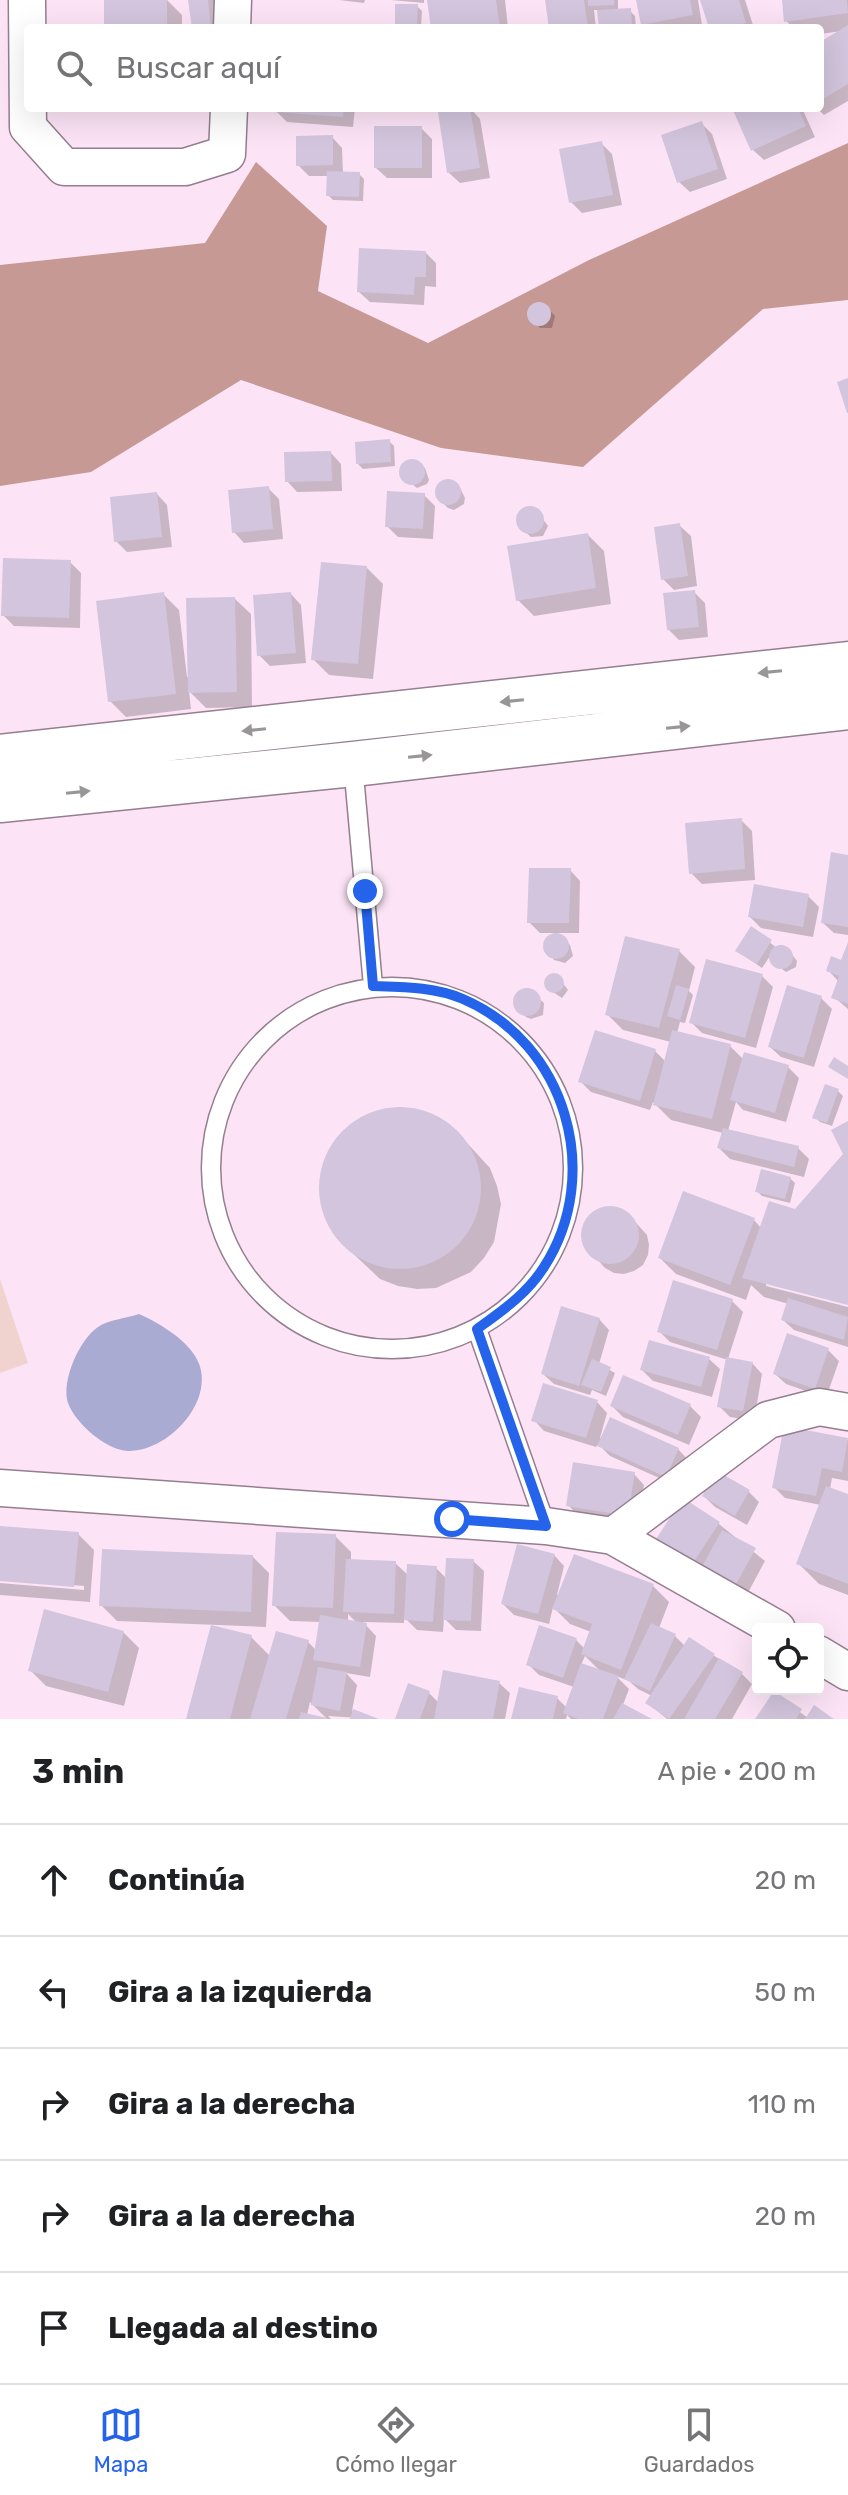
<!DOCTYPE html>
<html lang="es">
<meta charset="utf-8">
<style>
:root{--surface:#fff;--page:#f6f6f6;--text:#202124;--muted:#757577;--line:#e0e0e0;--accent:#2563eb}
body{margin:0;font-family:Rubik,sans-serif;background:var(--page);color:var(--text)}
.controls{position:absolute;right:24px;bottom:24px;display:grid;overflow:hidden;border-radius:8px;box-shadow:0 8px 32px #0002}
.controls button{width:72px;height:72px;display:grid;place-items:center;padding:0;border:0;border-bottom:2px solid var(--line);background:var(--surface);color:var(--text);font:40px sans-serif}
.stop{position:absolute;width:24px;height:24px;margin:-18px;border:6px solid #2563eb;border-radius:50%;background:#fff}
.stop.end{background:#2563eb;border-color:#fff;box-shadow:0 2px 8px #0008}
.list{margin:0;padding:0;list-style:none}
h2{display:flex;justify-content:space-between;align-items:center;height:104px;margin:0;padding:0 32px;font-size:34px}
h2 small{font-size:26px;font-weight:400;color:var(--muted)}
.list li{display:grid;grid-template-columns:52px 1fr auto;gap:24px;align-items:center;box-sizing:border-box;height:112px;padding:0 32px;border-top:2px solid var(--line)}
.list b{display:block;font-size:30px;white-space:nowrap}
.list em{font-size:26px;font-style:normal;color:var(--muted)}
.icon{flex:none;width:44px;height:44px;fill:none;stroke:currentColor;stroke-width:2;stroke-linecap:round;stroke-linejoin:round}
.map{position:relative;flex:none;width:848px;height:1719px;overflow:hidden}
.search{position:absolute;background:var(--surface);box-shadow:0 8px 32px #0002;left:24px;right:24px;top:24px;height:88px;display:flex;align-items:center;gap:20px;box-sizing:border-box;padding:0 28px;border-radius:8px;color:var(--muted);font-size:30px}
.sheet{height:664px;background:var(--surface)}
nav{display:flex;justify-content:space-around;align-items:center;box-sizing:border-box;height:112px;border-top:2px solid var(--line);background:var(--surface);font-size:22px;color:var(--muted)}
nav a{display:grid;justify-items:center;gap:4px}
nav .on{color:var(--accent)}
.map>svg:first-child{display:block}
</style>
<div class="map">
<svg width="848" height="1719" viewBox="0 0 848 1719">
<rect width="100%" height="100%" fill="#fce4f6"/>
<path fill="#f0d2cf" d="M0,1279L28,1363L0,1373Z"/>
<path fill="#c79995" d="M848,143V300L763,309L583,467L441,448L241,380L91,472L0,486V265L205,243L256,162L327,226L318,291L428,343L589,260Z"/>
<path fill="#aaabd2" d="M139,1314C157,1322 181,1336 193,1353C223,1393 171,1452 128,1451C106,1450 75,1423 68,1403C61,1381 79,1340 98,1327C108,1320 127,1318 139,1314Z"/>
<path fill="#0003" fill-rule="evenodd" d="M106,0H167L182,15V28H106Z
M190,0H216L220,28H194Z
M339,0H365L364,3Z
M391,0H424V3Z
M429,0H505L508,28H433Z
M547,0H618V11H630L635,16L636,28H601L599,10H594L596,28H551Z
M638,0H698L702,25L688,28H647L643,24Z
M702,0H745L754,28H711Z
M784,0H848V101L824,115L817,108H820V45L842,31L820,34V28H794L786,21Z
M417,6L422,11L421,28H397Z
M277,108H355L353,127L287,122L276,111Z
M445,108H470L480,119L490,178L460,183L449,173V112Z
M496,108H527L498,110Z
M734,108H802L815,137L764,160L753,150Z
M701,123L712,134L727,179L690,192L679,182Z
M421,128L432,139V178H387L376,168Z
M332,137L342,148L343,173L359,174L364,179L363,201L333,200L328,195L329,176H309L298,165Z
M602,144L612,154L622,205L582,213L571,202Z
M426,253L436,263V287L425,286L424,305L370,302L359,292Z
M538,303L545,305L555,316L552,328H540L530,317L529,311Z
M389,441L394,446L395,466L363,469L358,464Z
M331,453L341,464L342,491L297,492L287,481Z
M414,461L425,468L429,480L427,484L417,488L402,476L403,465Z
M449,481L460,488L465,498L464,504L454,510L448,508L438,498L439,486Z
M268,488L279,499L283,539L244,543L234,532Z
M157,494L167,505L172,547L127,552L116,541Z
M424,495L435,506L433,539L398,537L387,526Z
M530,509L536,510L548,526L543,536L531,537L520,527V515Z
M680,526L691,536L697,586L674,590L663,579Z
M588,535L604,551L611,604L534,616L518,600Z
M70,562L81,573L80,628L14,626L3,615Z
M367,568L383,584L373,679L329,675L313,659Z
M694,592L705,603L708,637L679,640L668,629Z
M163,594L179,610L187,677L190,676L235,599L251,614L252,707L206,708L189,691L191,709L126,717L110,701Z
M291,594L301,605L306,663L270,666L259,655Z
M741,820L752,831L755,880L702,884L691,873Z
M848,857V935L834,933L823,923Z
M570,870L580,881L579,933H540L529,922Z
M808,896L819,907L813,937L761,928L750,917Z
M752,929L777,948L788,949L797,961L796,967L786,972L775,964L770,956L762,968L743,955Z
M560,936L570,945L573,956L565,963L554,960L546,949L549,939Z
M848,947V1009L834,997L839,982L828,970L842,962Z
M679,951L695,967L689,991L693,995L685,1023L680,1022L677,1033L730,1046L744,1060L788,1067L799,1078L786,1122L743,1110L736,1102L728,1131L798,1148L809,1159L804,1177L730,1159L719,1148L723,1133L671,1120L653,1102L650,1110L591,1092L580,1081L596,1033L655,1051L666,1062L671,1042L623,1030L607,1014Z
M552,975H557L568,990L562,998L547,988L545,983Z
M762,976L773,987L756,1048L702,1033L691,1022Z
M529,990L544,1003L543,1015L531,1019L526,1017L516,1006L515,1000L523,991Z
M821,998L832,1009L814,1067L781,1057L770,1047Z
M838,1091L843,1096L832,1126L820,1122L815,1117Z
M405,1109L423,1112L441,1120L456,1131L490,1168L497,1186L501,1204L494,1242L484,1258L471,1272L436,1288L417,1289L398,1286L380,1279L344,1245L332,1230L324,1213L320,1193L322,1174L327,1156L337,1139L351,1126L367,1116L385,1110Z
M848,1123V1303L766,1282V1286L848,1307V1347L794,1330L783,1320L789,1304L764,1297L751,1285L746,1300L676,1274L660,1258L754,1220L761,1228L795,1212L845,1155Z
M790,1178L795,1183L790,1203L762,1196L757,1191Z
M609,1208L619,1209L629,1215L647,1235L649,1245L648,1255L643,1265L634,1271L624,1274L614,1273L605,1268L586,1247L583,1237L590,1218L598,1211Z
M732,1301L743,1312L728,1359L752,1363L762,1374L754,1421L730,1417L719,1406L728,1360L670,1342L659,1331Z
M599,1319L609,1330L599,1364L615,1373L606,1396L592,1390L590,1395L554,1384L543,1374Z
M788,1336L828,1350L839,1361L826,1398L786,1384L775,1374Z
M709,1359L720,1369L712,1397L653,1381L642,1370Z
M597,1402L607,1413L600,1438L678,1449L688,1460L677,1486L610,1456L598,1444L596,1447L544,1431L534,1420Z
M612,1406H690L701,1417L689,1445L623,1417Z
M786,1428L848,1440V1481L832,1478L830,1489L848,1496V1595L819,1584L799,1564L821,1505L785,1498L774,1487Z
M634,1474L644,1485L638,1525L579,1516L568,1505Z
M749,1492L759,1502L747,1525L715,1507L704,1496Z
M683,1501L719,1524L765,1561L743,1602L657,1542Z
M0,1528L78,1534L94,1550L90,1602L0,1595V1583L84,1590V1586L0,1579Z
M335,1536L351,1552V1562L395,1563L409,1576L436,1568L447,1579L473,1561L484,1571L481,1631L456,1630L444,1618L443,1632L417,1630L404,1617V1623L363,1622L376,1636L370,1677L346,1673L357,1685L352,1711L374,1719L328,1716L331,1719H327L310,1702L307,1715L324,1719H188L251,1637L270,1656L308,1642L317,1651L321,1622L290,1621L274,1605ZM348,1614L358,1624L348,1622Z
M554,1555L564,1566L557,1595H560L653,1586L669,1602L659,1628L675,1636L685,1646L713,1655L741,1673L752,1684L732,1719H667L648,1703L652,1696L638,1689L629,1681L616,1676L629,1689L623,1705L647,1719H571L567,1715L566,1719H513L557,1698L567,1708L574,1687L539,1675L528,1664L576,1640L585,1649L591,1632L570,1624L553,1607L549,1624L514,1615L503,1604ZM585,1656L601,1672L581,1665Z
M253,1557L269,1573L266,1627L117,1621L101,1605Z
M123,1632L139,1648L124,1706L46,1686L30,1670Z
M499,1683L510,1693L505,1719H397L429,1693L439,1703Z
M774,1693L808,1718L831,1719H758Z"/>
<path fill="#d2c5dd" d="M104,0H167V28H104Z
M188,0H208L211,27L192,28Z
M427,0H496L500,28H431Z
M545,0H584L588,28H549Z
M588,0H614V5L588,6Z
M636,0H690L693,15L641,25Z
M700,0H739L746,23L730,28H709Z
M782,0H847L848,13L784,22Z
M395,4H418L417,28H395Z
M631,8L632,28H599L597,10Z
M848,25V84L820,101V42Z
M275,108H344L343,117L274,112Z
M459,108H470L480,168L447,173L438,112Z
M732,108H798L806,126L751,151Z
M702,121L718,169L677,183L661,135Z
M374,126H422V168H374Z
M333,135V165L296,166V136Z
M602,141L613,195L569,203L559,149Z
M327,171L360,172L359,197L326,196Z
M359,248L426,251V277H415L414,295L357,292Z
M527 314a12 12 0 1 1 24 0a12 12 0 1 1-24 0Z
M848,378V413H847L837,382Z
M390,439L391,462L356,464L355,442Z
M331,451L332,481L285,482L284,452Z
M399 472a13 13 0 1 1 26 0a13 13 0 1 1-26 0Z
M435 492a13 13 0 1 1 26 0a13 13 0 1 1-26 0Z
M269,486L273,529L232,533L228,490Z
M387,491L425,493L423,529L385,527Z
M157,492L162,537L114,542L110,497Z
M516 520a14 14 0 1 1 28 0a14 14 0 1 1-28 0Z
M680,523L688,576L661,580L654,527Z
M588,533L596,588L516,601L507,546Z
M3,558L71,560L69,618L1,616Z
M321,562L367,566L358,664L311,660Z
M695,590L699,627L667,630L663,593Z
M164,592L176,694L108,702L96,601Z
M291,592L296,653L257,656L253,595Z
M235,597L237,692L188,693L186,598Z
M742,818L745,869L689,874L685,823Z
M831,852L848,855V927L821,923Z
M529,868H571L569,923H527Z
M754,884L809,894L803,927L748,917Z
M751,926L772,940L757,964L735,951Z
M543 946a13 13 0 1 1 26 0a13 13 0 1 1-26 0Z
M625,936L680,949L659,1028L605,1015Z
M848,942V1004L831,998L839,976L826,971L831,956L841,960Z
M769 957a12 12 0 1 1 24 0a12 12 0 1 1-24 0Z
M706,959L763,974L745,1038L689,1023Z
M544 983a10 10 0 1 1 20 0a10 10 0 1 1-20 0Z
M676,985L689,989L680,1020L667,1016Z
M787,985L822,996L804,1058L768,1047Z
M513 1002a14 14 0 1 1 28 0a14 14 0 1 1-28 0Z
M595,1030L656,1049L640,1101L578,1082Z
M672,1030L731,1044L712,1119L653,1105Z
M744,1052L789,1065L775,1113L730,1100Z
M834,1057L848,1066V1079L828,1067Z
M825,1084L839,1089L827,1123L812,1118Z
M319 1188a81 81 0 1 1 162 0a81 81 0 1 1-162 0Z
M848,1121V1305L742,1278L769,1201L795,1209L843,1154L831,1130Z
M723,1128L799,1146L794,1167L717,1148Z
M761,1169L791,1177L785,1199L755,1192Z
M683,1191L755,1218L730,1285L658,1258Z
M581 1235a29 29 0 1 1 58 0a29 29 0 1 1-58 0Z
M673,1280L733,1299L717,1350L657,1332Z
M788,1298L848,1317L844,1340L781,1320Z
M561,1306L600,1318L579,1386L541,1374Z
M787,1333L829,1348L815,1389L773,1374Z
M649,1340L710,1357L701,1387L640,1370Z
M726,1357L753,1362L743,1411L717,1407Z
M592,1359L611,1367L601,1392L581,1385Z
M623,1375L691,1404L678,1435L610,1406Z
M543,1383L598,1400L586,1438L531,1421Z
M610,1417L679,1448L666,1477L597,1446Z
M784,1426L848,1438L842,1472L822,1468L816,1496L772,1488Z
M573,1462L635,1472L628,1516L566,1506Z
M717,1471L750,1490L735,1516L702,1496Z
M826,1486L848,1494V1584L796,1564Z
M683,1498L720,1522L691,1566L654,1542Z
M0,1526L79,1532L74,1587L0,1581Z
M722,1530L756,1548L731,1593L698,1574Z
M276,1532L336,1534L333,1608L272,1606Z
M517,1544L555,1554L538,1614L501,1604Z
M102,1549L253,1555L251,1612L99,1606Z
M574,1554L654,1584L621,1670L581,1654L592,1624L552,1609Z
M446,1558L474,1559L471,1621L443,1620Z
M346,1559L396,1561L394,1614L343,1612Z
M407,1564L437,1566L433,1622L404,1620Z
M44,1609L124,1631L108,1692L28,1671Z
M320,1615L367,1623L360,1667L313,1660Z
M651,1623L676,1634L650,1691L624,1679Z
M211,1625L252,1635L230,1719H186Z
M539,1625L577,1638L563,1678L526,1665Z
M276,1631L309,1640L286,1719H250Z
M689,1637L715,1654L669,1719L645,1703Z
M719,1658L743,1672L715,1719H684Z
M581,1663L619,1676L603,1719H578L563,1713Z
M318,1667L347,1672L340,1711L311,1705Z
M443,1670L500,1681L493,1719H434Z
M408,1683L430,1691L420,1719H395Z
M519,1687L558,1696L553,1719H511Z
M774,1691L802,1709L796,1719H755Z
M622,1703L652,1719H613Z
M814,1705L834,1719H805Z
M353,1709L379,1719H350Z
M301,1712L327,1718V1719H299Z"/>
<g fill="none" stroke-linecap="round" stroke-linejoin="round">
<defs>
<path id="service" d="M353,764L373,986
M211 1168a181 181 0 1 1 362 0a181 181 0 1 1-362 0Z
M477,1329L546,1526"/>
<path id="minor" d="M27,0L28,127L64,167H185L227,154L229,108
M232,28L233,0
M0,1488L546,1526L613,1536L777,1629
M613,1536L768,1420L819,1407L848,1412
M818,1654L848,1672"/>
<path id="primary" d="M0,757L848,664
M0,800L353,764L848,707"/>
</defs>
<use href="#service" stroke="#947e8f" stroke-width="21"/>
<use href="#minor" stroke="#947e8f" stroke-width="39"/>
<use href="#primary" stroke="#947e8f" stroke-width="47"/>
<use href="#service" stroke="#fff" stroke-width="18"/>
<use href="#minor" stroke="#fff" stroke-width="36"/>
<use href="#primary" stroke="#fff" stroke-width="44"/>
</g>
<defs><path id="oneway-solid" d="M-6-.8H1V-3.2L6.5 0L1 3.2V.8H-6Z" transform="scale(2)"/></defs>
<g fill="#999698">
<use href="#oneway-solid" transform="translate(770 672) rotate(174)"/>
<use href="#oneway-solid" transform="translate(512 701) rotate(174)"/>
<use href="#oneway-solid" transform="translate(678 727) rotate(-6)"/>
<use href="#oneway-solid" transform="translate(254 730) rotate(174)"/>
<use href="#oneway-solid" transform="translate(420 756) rotate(-6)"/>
<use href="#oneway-solid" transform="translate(78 792) rotate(-6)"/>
</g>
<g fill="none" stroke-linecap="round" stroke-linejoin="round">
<path stroke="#2563eb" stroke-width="10" d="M365,891L373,986C404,987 435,987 463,999C566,1043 604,1174 544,1267C527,1294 502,1311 477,1329L546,1526L452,1519"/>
</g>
</svg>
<div class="controls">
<button><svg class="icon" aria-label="locate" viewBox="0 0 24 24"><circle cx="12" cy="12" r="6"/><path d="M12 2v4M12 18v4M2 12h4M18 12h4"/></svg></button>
</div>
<div class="stop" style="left:452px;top:1519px"></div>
<div class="stop end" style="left:365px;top:891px"></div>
<div class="search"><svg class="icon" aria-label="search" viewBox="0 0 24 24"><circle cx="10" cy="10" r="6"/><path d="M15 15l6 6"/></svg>Buscar aquí</div>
</div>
<section class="sheet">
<h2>3 min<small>A pie · 200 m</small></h2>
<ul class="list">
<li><svg class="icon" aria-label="ahead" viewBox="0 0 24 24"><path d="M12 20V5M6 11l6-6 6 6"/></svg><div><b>Continúa</b></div><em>20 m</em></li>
<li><svg class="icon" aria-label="left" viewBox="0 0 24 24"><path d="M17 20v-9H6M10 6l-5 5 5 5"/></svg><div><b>Gira a la izquierda</b></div><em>50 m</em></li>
<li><svg class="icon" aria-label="right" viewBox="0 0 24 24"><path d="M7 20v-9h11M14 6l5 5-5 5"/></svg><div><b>Gira a la derecha</b></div><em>110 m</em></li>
<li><svg class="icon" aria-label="right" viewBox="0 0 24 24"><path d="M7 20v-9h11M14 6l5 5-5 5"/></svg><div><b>Gira a la derecha</b></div><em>20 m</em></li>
<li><svg class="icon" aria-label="arrive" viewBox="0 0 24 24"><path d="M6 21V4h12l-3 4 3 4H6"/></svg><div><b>Llegada al destino</b></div></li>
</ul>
</section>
<nav>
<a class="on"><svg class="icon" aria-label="map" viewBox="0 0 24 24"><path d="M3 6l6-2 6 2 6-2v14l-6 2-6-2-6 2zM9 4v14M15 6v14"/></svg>Mapa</a>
<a><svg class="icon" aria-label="directions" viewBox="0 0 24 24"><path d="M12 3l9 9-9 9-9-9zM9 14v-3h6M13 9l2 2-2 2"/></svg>Cómo llegar</a>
<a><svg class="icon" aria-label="saved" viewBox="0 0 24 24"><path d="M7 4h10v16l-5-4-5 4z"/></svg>Guardados</a>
</nav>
